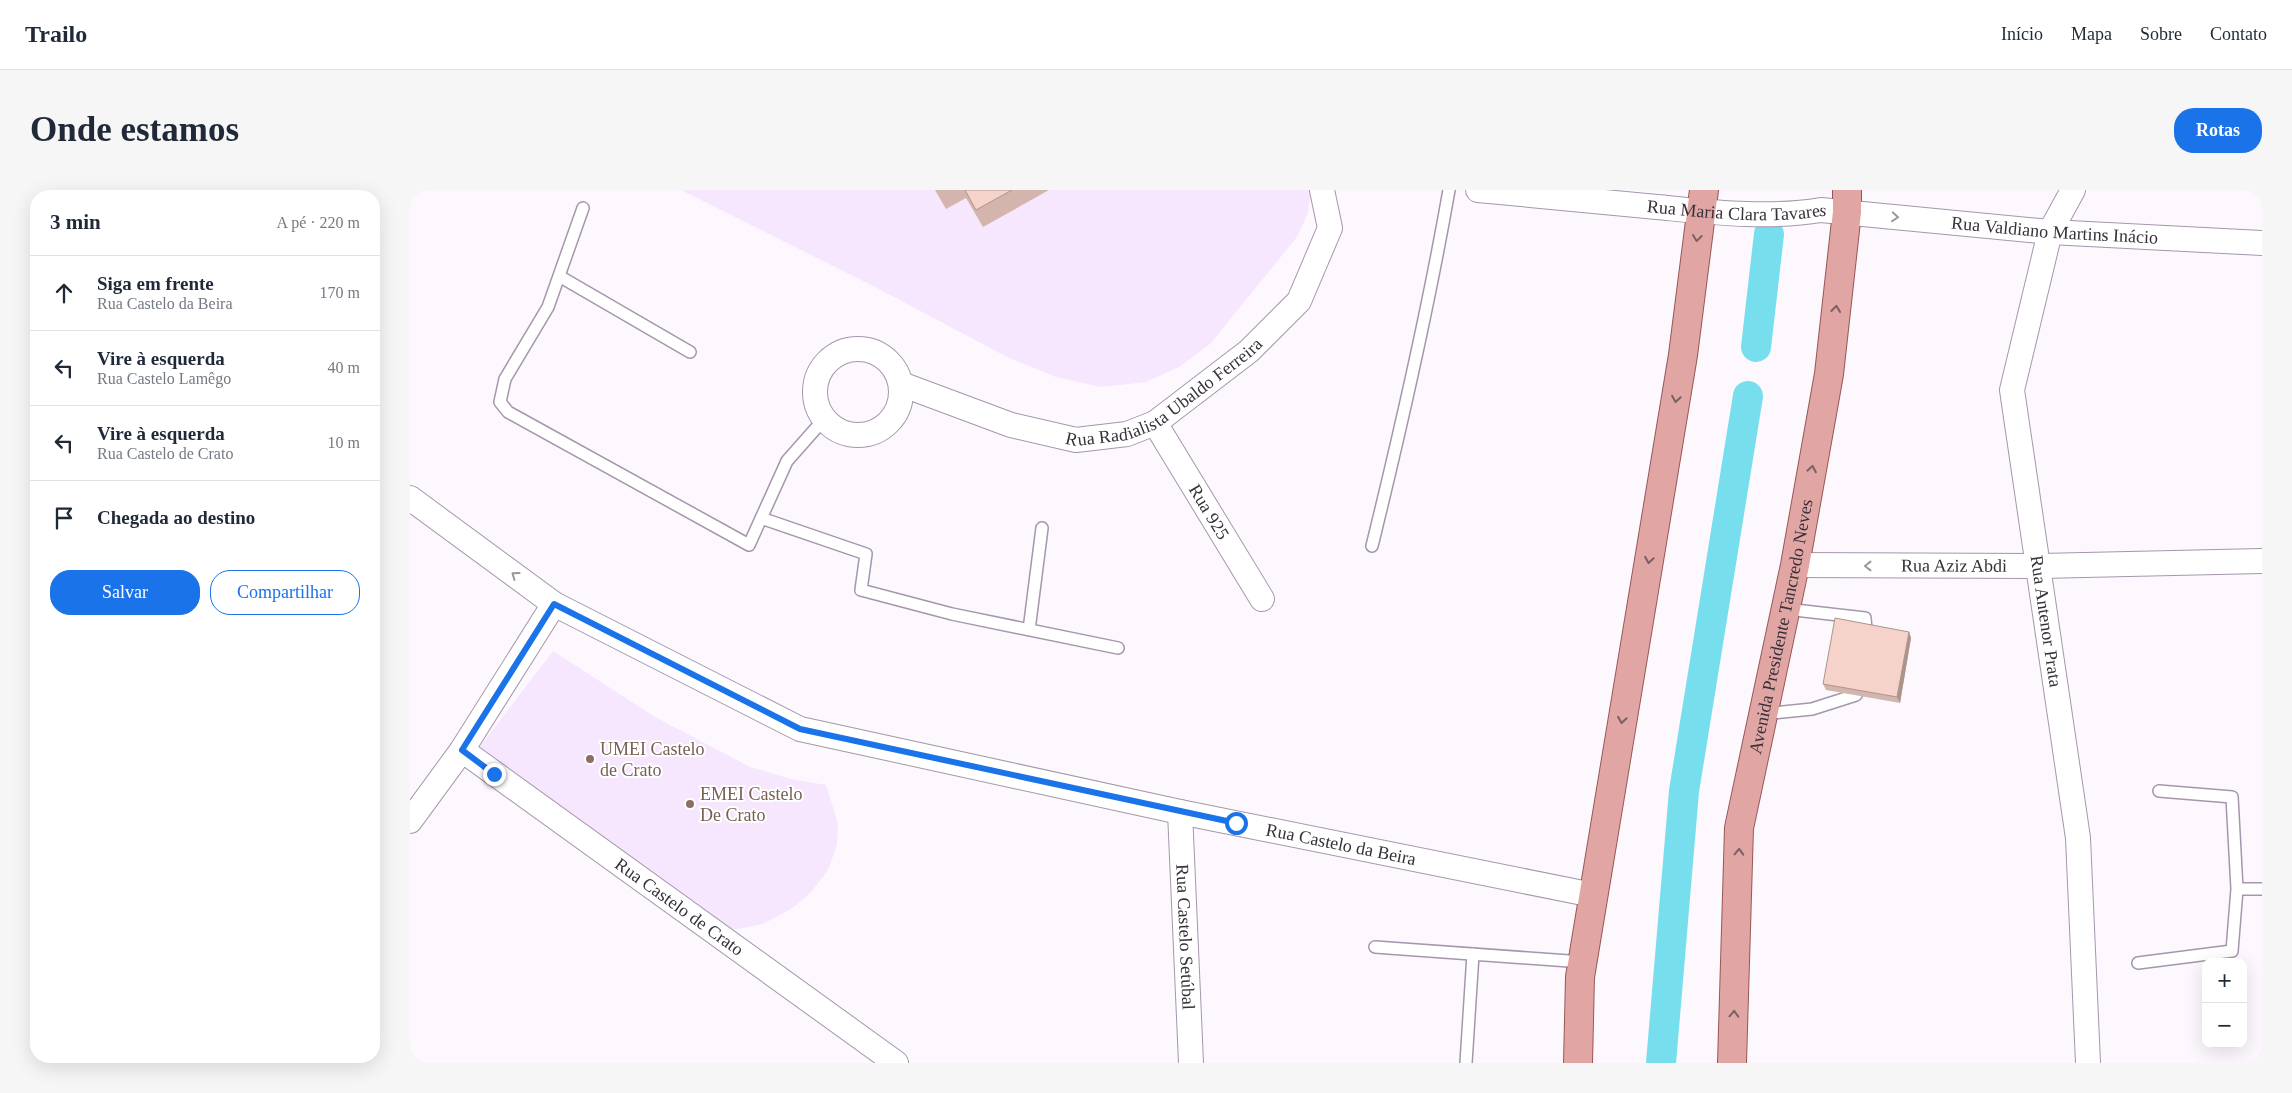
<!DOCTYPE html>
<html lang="pt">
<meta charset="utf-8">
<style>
:root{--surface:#fff;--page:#f6f6f7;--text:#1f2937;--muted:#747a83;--line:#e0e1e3;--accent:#1a73e8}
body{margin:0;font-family:"Times New Roman",serif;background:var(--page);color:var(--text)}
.controls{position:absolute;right:15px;bottom:15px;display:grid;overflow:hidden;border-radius:10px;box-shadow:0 5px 20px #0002}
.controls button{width:45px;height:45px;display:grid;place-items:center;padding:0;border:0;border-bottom:1px solid var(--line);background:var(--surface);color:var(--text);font:25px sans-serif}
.stop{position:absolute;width:15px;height:15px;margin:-11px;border:4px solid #1a73e8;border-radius:50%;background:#fff}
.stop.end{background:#1a73e8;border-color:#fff;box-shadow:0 1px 5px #0008}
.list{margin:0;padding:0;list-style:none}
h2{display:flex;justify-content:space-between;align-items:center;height:65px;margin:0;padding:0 20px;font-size:21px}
h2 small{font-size:16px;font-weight:400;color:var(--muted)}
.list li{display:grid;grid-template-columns:32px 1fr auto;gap:15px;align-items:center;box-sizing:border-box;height:75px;padding:0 20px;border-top:1px solid var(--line)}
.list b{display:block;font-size:19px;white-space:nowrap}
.list p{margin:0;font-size:16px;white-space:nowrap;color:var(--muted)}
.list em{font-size:16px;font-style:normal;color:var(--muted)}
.actions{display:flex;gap:10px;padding:15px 20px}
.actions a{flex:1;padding:11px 0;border:1px solid var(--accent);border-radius:20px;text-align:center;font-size:18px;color:var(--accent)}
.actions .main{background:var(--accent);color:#fff}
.icon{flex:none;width:28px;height:28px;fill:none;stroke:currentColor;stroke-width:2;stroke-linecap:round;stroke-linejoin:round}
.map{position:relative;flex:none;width:1852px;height:873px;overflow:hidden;border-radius:20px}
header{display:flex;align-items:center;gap:30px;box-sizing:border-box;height:70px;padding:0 25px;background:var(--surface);border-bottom:1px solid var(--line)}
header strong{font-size:24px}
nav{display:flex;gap:28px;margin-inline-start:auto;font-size:18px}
.intro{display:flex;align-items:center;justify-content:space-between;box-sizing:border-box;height:120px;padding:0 30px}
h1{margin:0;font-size:35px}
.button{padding:12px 22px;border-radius:20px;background:var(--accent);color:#fff;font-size:18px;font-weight:700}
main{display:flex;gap:30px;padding:0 30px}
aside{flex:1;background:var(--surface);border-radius:20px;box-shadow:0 5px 20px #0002}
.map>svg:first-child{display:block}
</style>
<header>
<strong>Trailo</strong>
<nav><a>Início</a><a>Mapa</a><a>Sobre</a><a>Contato</a></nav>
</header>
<div class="intro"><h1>Onde estamos</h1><a class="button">Rotas</a></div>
<main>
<aside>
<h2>3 min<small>A pé · 220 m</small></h2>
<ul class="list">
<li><svg class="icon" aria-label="ahead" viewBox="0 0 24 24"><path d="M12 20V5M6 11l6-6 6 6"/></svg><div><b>Siga em frente</b><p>Rua Castelo da Beira</p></div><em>170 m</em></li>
<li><svg class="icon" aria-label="left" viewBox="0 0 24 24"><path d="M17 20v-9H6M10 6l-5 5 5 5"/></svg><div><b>Vire à esquerda</b><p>Rua Castelo Lamêgo</p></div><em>40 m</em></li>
<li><svg class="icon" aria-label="left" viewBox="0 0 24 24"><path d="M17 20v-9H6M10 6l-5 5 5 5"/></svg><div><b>Vire à esquerda</b><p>Rua Castelo de Crato</p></div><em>10 m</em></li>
<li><svg class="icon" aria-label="arrive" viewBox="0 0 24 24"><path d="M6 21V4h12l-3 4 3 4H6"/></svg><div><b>Chegada ao destino</b></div></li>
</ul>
<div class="actions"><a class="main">Salvar</a><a>Compartilhar</a></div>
</aside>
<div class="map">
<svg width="1852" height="873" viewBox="0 0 1852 873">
<rect width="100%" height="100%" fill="#fcf8fd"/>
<path fill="#f6e6fe" d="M271,0H901L898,23L887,47L800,154L769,177L736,192L691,197L646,187L597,167L469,99Z
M143,461L245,527L340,577L381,589L416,595L428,634L427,655L418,680L402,701L384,717L353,734L317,741L65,563Z"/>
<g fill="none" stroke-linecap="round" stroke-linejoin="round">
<path stroke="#76deec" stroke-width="30" d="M1346,157L1359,44
M1251,873L1274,601L1338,206"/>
<defs>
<path id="lane" d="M173,18L138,117L95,189L90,212L98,222L339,355L377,271L415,228
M149,86L280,162
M351,328L456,364L451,400L542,424L708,458
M962,356C991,238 1018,120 1039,0
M1376,419L1455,428L1456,440
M619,440L632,338
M1354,524L1402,519L1446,505
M1749,601L1822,607L1827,699H1852
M965,757L1173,772
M1728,773L1822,761L1827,699
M1056,873L1063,764"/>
<g id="street">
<path id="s1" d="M1068,0C1127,6 1187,11 1247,17C1300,22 1357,29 1411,20L1640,42L1852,53"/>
<path id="s2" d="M1663,0L1640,42L1602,200L1668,648L1678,873"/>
<circle cx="448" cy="202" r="43"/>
<path id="s3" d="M491,194L601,235L666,250L717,244L745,233L839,161L889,111L920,38L912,0"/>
<path id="s4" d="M745,233L852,409"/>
<path id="s5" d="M0,308L144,414L390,539L770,622L1183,705"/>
<path id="s6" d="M1385,375L1630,376L1852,371"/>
<path id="s7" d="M52,560L486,873"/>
<path id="s8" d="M770,622L781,873"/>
<path d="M0,631L52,560L144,414"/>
</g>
<g id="primary">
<path d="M1168,873L1170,787L1273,165L1294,0"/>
<path id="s9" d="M1322,873L1329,638L1385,375L1419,184L1437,22V0"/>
</g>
</defs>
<use href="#lane" stroke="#a696ac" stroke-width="14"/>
<use href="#street" stroke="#a696ac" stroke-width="26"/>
<use href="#primary" stroke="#985757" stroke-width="30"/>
<use href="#lane" stroke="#fff" stroke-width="11"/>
<use href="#street" stroke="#fff" stroke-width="24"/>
<use href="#primary" stroke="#e1a6a4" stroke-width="28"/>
</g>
<path fill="#d3b5ae" d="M525,0H639L573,37L556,8L536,19Z
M1499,442L1501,448L1490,513L1416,500L1413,494Z"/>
<path fill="#ac948d" d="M1499,442L1501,448L1490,513L1487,507Z"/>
<path fill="#f5d3ca" stroke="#ac948d" d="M555,0H602L566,20Z
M1425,428L1499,442L1487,507L1413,494Z"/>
<defs><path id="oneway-chevron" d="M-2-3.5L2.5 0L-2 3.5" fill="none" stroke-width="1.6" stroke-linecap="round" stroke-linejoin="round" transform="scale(1.25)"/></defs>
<g stroke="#9b989c">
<use href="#oneway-chevron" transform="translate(1485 27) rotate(5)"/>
<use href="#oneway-chevron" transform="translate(1458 376) rotate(-180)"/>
<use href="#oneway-chevron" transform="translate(105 385) rotate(-144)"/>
</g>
<g stroke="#7b6064">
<use href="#oneway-chevron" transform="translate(1287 48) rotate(97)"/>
<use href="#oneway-chevron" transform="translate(1426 119) rotate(-84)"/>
<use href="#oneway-chevron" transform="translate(1266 209) rotate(99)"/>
<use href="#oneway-chevron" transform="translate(1402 279) rotate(-80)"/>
<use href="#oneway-chevron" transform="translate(1239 370) rotate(99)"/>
<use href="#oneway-chevron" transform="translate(1212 530) rotate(99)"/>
<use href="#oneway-chevron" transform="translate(1329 662) rotate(-88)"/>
<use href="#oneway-chevron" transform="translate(1324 824) rotate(-88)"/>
</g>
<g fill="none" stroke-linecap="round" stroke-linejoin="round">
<path stroke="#1a73e8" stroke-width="6" d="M84,584L52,560L144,414L390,539L826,633"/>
</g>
<g fill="#8d6e63" stroke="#fff" stroke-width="2">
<circle cx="180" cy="569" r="5"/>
<circle cx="280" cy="614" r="5"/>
</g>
<g text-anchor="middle" stroke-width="4" stroke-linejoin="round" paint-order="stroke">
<g font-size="18" fill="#37313a" stroke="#fff">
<text dy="6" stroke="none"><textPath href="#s1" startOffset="260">Rua Maria Clara Tavares</textPath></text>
<text dy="6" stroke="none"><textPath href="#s1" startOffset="579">Rua Valdiano Martins Inácio</textPath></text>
<text dy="6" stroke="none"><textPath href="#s3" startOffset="286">Rua Radialista Ubaldo Ferreira</textPath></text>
<text dy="6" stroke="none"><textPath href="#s4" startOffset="104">Rua 925</textPath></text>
<text dy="6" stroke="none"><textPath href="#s6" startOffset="159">Rua Aziz Abdi</textPath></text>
<text dy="6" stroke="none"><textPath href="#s2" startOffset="444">Rua Antenor Prata</textPath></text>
<text dy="6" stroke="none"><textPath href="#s9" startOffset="441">Avenida Presidente Tancredo Neves</textPath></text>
<text dy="6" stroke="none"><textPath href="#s5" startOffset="1008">Rua Castelo da Beira</textPath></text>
<text dy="6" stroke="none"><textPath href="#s7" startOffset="268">Rua Castelo de Crato</textPath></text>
<text dy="6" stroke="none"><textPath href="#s8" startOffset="125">Rua Castelo Setúbal</textPath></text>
</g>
<g font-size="18" fill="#785e54" stroke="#fff" text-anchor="start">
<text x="190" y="565">UMEI Castelo<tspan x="190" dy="21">de Crato</tspan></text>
<text x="290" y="610">EMEI Castelo<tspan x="290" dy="21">De Crato</tspan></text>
</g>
</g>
</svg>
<div class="controls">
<button>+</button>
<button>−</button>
</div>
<div class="stop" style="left:826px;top:633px"></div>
<div class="stop end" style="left:84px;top:584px"></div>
</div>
</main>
